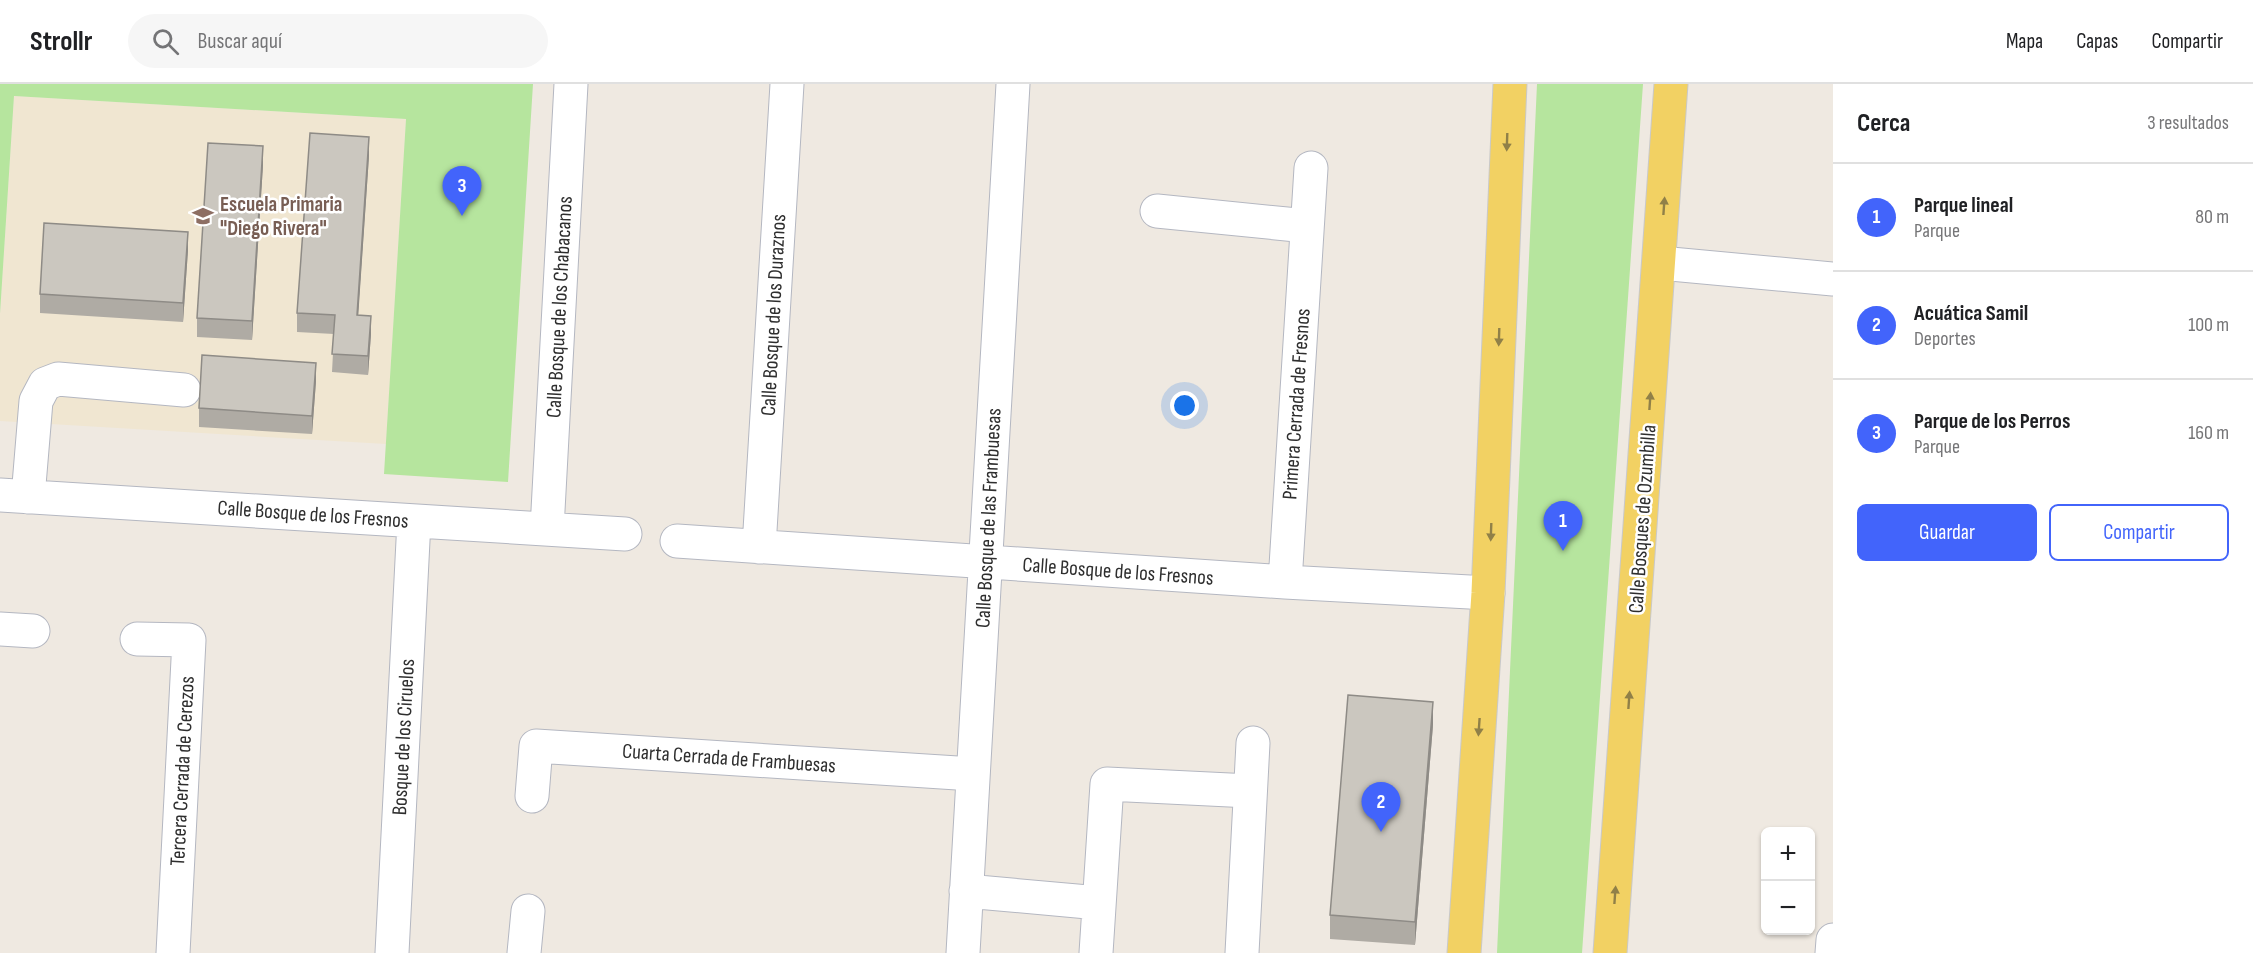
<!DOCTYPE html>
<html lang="es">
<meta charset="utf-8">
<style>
:root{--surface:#fff;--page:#f6f6f6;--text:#202124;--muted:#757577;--line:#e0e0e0;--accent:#4264fb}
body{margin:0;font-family:"Sofia Sans Condensed",sans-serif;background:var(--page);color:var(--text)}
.controls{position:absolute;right:18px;bottom:18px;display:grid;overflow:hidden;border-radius:9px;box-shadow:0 2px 4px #0004}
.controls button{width:54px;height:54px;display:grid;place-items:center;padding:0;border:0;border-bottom:2px solid var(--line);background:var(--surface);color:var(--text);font:30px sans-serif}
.you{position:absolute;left:1185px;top:322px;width:21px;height:21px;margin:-15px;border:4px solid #fff;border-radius:50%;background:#1a73e8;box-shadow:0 0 0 9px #1a73e833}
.badge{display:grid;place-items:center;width:39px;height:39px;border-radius:50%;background:var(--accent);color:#fff;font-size:20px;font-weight:700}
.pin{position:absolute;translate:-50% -50px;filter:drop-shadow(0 2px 3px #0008)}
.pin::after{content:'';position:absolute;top:32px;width:21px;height:18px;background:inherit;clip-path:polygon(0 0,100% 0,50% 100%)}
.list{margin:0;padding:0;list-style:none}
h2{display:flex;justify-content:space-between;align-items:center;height:78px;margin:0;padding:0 24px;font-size:26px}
h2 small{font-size:20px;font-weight:400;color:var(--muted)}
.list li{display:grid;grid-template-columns:39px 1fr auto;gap:18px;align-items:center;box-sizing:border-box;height:108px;padding:0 24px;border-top:2px solid var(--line)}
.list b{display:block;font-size:22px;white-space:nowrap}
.list p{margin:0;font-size:20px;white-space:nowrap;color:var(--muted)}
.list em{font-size:20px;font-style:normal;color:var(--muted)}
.actions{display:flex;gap:12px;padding:18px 24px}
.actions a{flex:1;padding:14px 0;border:2px solid var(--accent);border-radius:9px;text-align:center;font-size:21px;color:var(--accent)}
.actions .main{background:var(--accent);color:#fff}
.icon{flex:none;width:33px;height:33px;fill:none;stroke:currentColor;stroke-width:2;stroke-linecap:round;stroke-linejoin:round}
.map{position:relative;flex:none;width:1833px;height:869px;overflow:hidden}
header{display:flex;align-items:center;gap:36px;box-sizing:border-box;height:84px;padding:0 30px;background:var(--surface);border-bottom:2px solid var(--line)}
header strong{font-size:28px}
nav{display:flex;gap:33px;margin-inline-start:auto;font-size:21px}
.search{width:420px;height:54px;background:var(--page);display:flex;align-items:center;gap:15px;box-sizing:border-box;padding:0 21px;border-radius:33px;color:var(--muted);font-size:22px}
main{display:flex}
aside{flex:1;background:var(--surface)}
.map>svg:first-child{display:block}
</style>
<header>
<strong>Strollr</strong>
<div class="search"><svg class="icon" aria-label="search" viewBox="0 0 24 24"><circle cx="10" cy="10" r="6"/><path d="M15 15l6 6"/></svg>Buscar aquí</div>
<nav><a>Mapa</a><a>Capas</a><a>Compartir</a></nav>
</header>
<main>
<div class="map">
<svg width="1833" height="869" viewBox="0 0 1833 869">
<rect width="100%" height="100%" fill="#efe9e1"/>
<path fill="#f0e6d1" d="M14,12L406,35L386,360L0,337V230Z"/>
<path fill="#b6e59e" d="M0,0H533L508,398L384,390L406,35L14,12L0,230Z
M1537,0H1643L1582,869H1497Z"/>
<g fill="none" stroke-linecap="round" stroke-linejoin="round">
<defs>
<path id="minor" d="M1157,127L1307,142
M1660,179L1833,195
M0,411L625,450
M28,413L36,317L45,300L58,295L184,306
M547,445L571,0
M677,457L1285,498L1488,509
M759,463L787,0
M1285,498L1311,84
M0,545L33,547
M137,555L189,556L173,869
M532,712L536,662L973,690
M966,807L1099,819
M392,869L414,437
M524,869L528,827
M963,869L1013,0
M1096,869L1107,700L1250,707
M1242,869L1253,659
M1832,869L1833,856"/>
<path id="major" d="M1464,869L1488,509L1510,0
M1610,869L1671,0"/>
</defs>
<use href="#minor" stroke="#b4b7c1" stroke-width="35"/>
<use href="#major" stroke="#c9c9c9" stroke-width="35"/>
<use href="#minor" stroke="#fff" stroke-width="33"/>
<use href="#major" stroke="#f2d163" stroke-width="33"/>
</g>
<path fill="#afaba4" d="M369,72L358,231L371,250L368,291L332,288L334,250L297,248V229Z
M263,81L252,256L197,253V234Z
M188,166L183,238L40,229V210Z
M316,297L312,350L199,343V324Z
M1433,641L1415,861L1330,855V831Z"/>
<path fill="#8e8b86" d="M369,53V72L357,250V231Z
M263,62V81L252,256V237Z
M188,148V166L183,238V219Z
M371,232V250L368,291V272Z
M316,279V297L312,350V332Z
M1433,618V641L1415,861V838Z"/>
<path fill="#cbc7bf" stroke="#8e8b86" stroke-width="1.5" d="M310,49L369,53L357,231L371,232L368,272L332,270L335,231L297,229Z
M208,59L263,62L252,237L197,234Z
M44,139L188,148L183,219L40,210Z
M202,271L316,279L312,332L199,324Z
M1348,611L1433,618L1415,838L1330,831Z"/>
<defs><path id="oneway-solid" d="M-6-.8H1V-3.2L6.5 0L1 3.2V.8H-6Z" transform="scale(1.5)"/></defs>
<g fill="#908048">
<use href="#oneway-solid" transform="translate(1507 58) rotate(92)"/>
<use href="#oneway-solid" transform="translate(1664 122) rotate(-86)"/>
<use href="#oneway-solid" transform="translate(1499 253) rotate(92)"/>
<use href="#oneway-solid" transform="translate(1650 317) rotate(-86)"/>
<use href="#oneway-solid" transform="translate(1491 448) rotate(92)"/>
<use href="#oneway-solid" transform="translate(1629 616) rotate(-86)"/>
<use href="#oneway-solid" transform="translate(1479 643) rotate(94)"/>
<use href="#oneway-solid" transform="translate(1615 811) rotate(-86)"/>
</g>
<defs>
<symbol id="school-bare" viewBox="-9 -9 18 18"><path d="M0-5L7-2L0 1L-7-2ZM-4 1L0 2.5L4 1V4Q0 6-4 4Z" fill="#8d6e63" stroke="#fff" stroke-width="2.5" paint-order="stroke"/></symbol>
</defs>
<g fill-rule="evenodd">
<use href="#school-bare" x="188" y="117" width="30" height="30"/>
</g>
<g text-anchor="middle" stroke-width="5" stroke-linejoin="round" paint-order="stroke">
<g font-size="21" font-weight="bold" fill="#785e54" stroke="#fff" text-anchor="start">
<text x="220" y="127">Escuela Primaria<tspan x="220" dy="24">"Diego Rivera"</tspan></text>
</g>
<g font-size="21" fill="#2e2e2e" stroke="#fff">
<text transform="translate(559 223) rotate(-87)" y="7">Calle Bosque de los Chabacanos</text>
<text transform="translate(773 231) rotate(-87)" y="7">Calle Bosque de los Duraznos</text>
<text transform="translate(1296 320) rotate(-86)" y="7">Primera Cerrada de Fresnos</text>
<text transform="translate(313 430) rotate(4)" y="7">Calle Bosque de los Fresnos</text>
<text transform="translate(988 434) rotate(-87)" y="7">Calle Bosque de las Frambuesas</text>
<text transform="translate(1642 435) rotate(-86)" y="7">Calle Bosques de Ozumbilla</text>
<text transform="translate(1118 487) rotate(4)" y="7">Calle Bosque de los Fresnos</text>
<text transform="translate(403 653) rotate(-87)" y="7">Bosque de los Ciruelos</text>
<text transform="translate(729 674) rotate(4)" y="7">Cuarta Cerrada de Frambuesas</text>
<text transform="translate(182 687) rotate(-87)" y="7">Tercera Cerrada de Cerezos</text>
</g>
</g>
</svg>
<div class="controls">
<button>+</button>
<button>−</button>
</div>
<div class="you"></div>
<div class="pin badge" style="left:1563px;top:467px">1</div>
<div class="pin badge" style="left:1381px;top:748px">2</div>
<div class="pin badge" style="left:462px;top:132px">3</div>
</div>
<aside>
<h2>Cerca<small>3 resultados</small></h2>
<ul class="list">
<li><span class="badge">1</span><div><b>Parque lineal</b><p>Parque</p></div><em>80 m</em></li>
<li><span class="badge">2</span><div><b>Acuática Samil</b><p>Deportes</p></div><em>100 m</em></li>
<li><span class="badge">3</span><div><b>Parque de los Perros</b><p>Parque</p></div><em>160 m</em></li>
</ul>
<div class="actions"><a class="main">Guardar</a><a>Compartir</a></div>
</aside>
</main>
